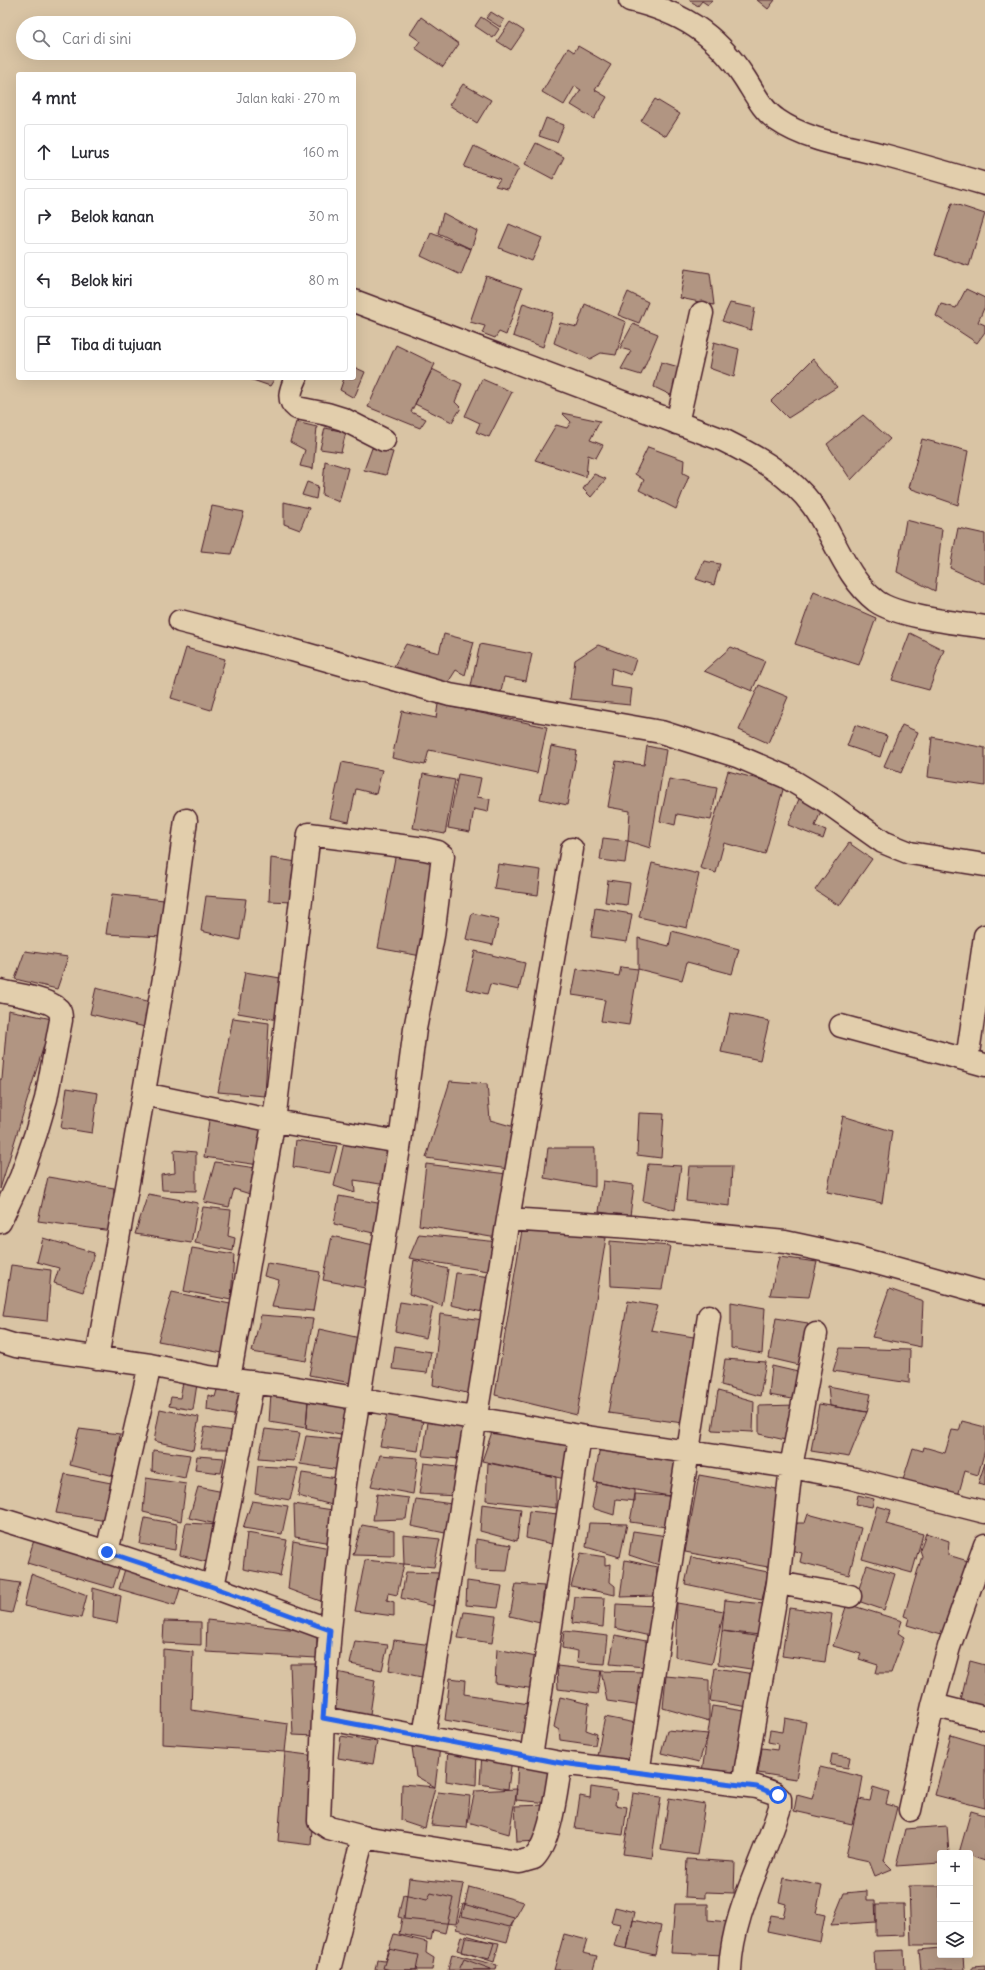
<!DOCTYPE html>
<html lang="id">
<meta charset="utf-8">
<style>
:root{--surface:#fff;--page:#f7f7f7;--text:#2b2b33;--muted:#7c7c81;--line:#e1e1e2}
body{margin:0;font-family:Delius,sans-serif;background:var(--page);color:var(--text)}
.controls{position:absolute;right:12px;bottom:12px;display:grid;overflow:hidden;border-radius:4px;box-shadow:0 4px 16px #0002}
.controls button{width:36px;height:36px;display:grid;place-items:center;padding:0;border:0;border-bottom:1px solid var(--line);background:var(--surface);color:var(--text);font:20px sans-serif}
.stop{position:absolute;width:12px;height:12px;margin:-9px;border:3px solid #2563eb;border-radius:50%;background:#fff}
.stop.end{background:#2563eb;border-color:#fff;box-shadow:0 1px 4px #0008}
.list{margin:0;padding:0;list-style:none}
h2{display:flex;justify-content:space-between;align-items:center;height:52px;margin:0;padding:0 16px;font-size:17px}
h2 small{font-size:13px;font-weight:400;color:var(--muted)}
.list li{display:grid;grid-template-columns:26px 1fr auto;gap:12px;align-items:center;box-sizing:border-box;height:56px;margin:0 8px 8px;padding:0 8px;border:1px solid var(--line);border-radius:4px}
.list b{display:block;font-size:15px;white-space:nowrap}
.list em{font-size:13px;font-style:normal;color:var(--muted)}
.icon{flex:none;width:22px;height:22px;fill:none;stroke:currentColor;stroke-width:2;stroke-linecap:round;stroke-linejoin:round}
.map{position:relative;flex:none;width:985px;height:1970px;overflow:hidden}
.search{position:absolute;background:var(--surface);box-shadow:0 4px 16px #0002;left:16px;top:16px;width:340px;height:44px;display:flex;align-items:center;gap:10px;box-sizing:border-box;padding:0 14px;border-radius:22px;color:var(--muted);font-size:15px}
.panel{position:absolute;background:var(--surface);box-shadow:0 4px 16px #0002;left:16px;top:72px;width:340px;height:308px;border-radius:4px}
.map>svg:first-child{display:block}
</style>
<div class="map">
<svg width="985" height="1970" viewBox="0 0 985 1970">
<rect width="100%" height="100%" fill="#d9c4a4"/>
<filter id="ink" filterUnits="userSpaceOnUse"><feTurbulence type="fractalNoise" baseFrequency=".025" numOctaves="2"/><feDisplacementMap in="SourceGraphic" scale="8" xChannelSelector="R" yChannelSelector="G"/><feConvolveMatrix kernelMatrix="1 2 1 2 8 2 1 2 1" color-interpolation-filters="sRGB"/></filter>
<g filter="url(#ink)">
<path fill="#b19582" stroke="#4a1f2b" d="M689,0H712L708,5L702,1L698,6Z
M757,0H775L768,9Z
M491,12L504,20L500,27L486,18Z
M421,17L459,44L443,67L415,48L420,41L410,34Z
M481,17L499,29L493,38L475,26Z
M510,22L524,31L511,50L497,41Z
M578,46L611,65L595,90L607,97L594,119L571,105L581,90L575,86L564,105L542,92L568,48L574,52Z
M463,84L491,100L477,123L449,105Z
M655,99L680,114L666,136L641,121Z
M546,118L564,125L557,142L539,136Z
M536,143L564,157L553,179L525,164Z
M474,146L519,168L508,189L495,186L500,179L464,167Z
M952,203L985,214L969,266L935,255Z
M443,213L477,231L471,249L438,233Z
M509,224L542,238L532,261L499,248Z
M431,233L471,249L461,275L421,256Z
M685,269L710,273L714,305L680,298Z
M486,276L522,288L506,335L499,332L495,338L482,333L485,326L470,322Z
M966,289L985,298V306L978,322L985,325V332L977,343L936,316L941,304L956,308Z
M628,292L648,302L639,323L618,315Z
M523,303L553,313L543,347L513,336Z
M730,303L755,308L751,330L722,321Z
M585,304L626,322L616,355L601,353L590,359L554,343L560,323L577,327Z
M633,324L658,334L641,375L621,369L631,351L620,348Z
M714,342L739,349L734,377L709,368Z
M396,345L435,364L411,412L426,419L420,428L368,407Z
M813,359L837,387L788,418L771,401Z
M661,362L686,369L677,398L654,387Z
M354,367L365,372L354,398L340,390L344,378H354Z
M432,369L462,384L455,402L461,408L452,422L415,404Z
M247,378H275L270,386Z
M482,379L512,392L489,437L476,432L480,423L465,416Z
M562,413L600,421L590,440L603,445L596,458L588,455L586,477L535,460L556,425L567,428L571,422Z
M863,415L890,439L851,480L827,444Z
M296,422L317,427L313,469L300,466L305,450L290,442Z
M325,428L346,432L341,452L320,449Z
M922,439L968,451L958,505L909,488Z
M648,447L684,460L683,473L689,476L676,509L639,490L644,480L635,474Z
M372,448L393,452L386,475L364,470Z
M325,461L348,468L339,502L322,495Z
M594,474L606,479L591,497L583,489Z
M307,482L318,486L316,499L302,495Z
M284,502L309,508L300,530L284,524Z
M212,506L244,512L231,554L201,551Z
M906,520L942,529L935,591L897,572Z
M958,528L985,534V584L950,568Z
M704,561L720,564L714,585L696,579Z
M814,591L876,618L859,665L795,644Z
M910,633L944,650L929,690L892,680Z
M444,634L474,642L465,675L456,670L447,684L392,670L406,644L439,653Z
M480,644L532,654L526,681L504,677L501,692L471,686Z
M598,645L636,659L631,675L612,668L610,686L632,689L630,705L570,699L575,660Z
M731,647L765,661L752,691L704,671Z
M186,648L225,659L211,710L171,698Z
M759,685L788,697L768,743L739,730Z
M438,704L547,727L537,773L429,750L425,765L392,758L402,711L436,718Z
M855,725L887,736L880,757L847,746Z
M902,725L918,732L901,773L884,766Z
M932,737L985,748V786L928,777Z
M551,746L577,751L567,805L540,799Z
M647,746L666,750L650,848L628,841L630,811L608,807L616,761L644,765Z
M342,762L382,770L376,794L356,789L349,822L330,818Z
M728,771L784,786L765,854L724,843L716,873L700,868Z
M423,774L455,780L445,834L413,828Z
M458,774L481,778L477,797L490,799L488,812L474,809L470,832L448,828Z
M669,779L717,788L711,820L677,814L675,825L660,821Z
M802,792L825,801L815,826L826,830L823,839L788,825Z
M603,838L628,841L625,863L600,860Z
M849,843L872,859L839,906L815,890Z
M397,847L440,855L421,956L378,948Z
M271,858L297,862L292,902L269,901Z
M652,863L699,874L687,928L639,917Z
M498,864L541,870L538,895L494,889Z
M608,880L630,883L627,905L605,902Z
M112,894L164,900L162,937L106,934Z
M206,896L246,899L240,940L201,931Z
M595,908L632,914L627,942L591,937Z
M472,913L499,919L493,945L466,939Z
M672,931L739,949L732,974L687,962L682,980L638,969V938L669,946Z
M25,951L68,957L57,989L15,979Z
M475,951L525,963L519,990L490,984L487,994L466,989Z
M621,967L638,969L629,1025L601,1021L605,1000L572,995L577,969L619,976Z
M245,972L286,979L279,1020L238,1013Z
M96,988L151,1002L145,1027L90,1014Z
M8,1010L52,1019L0,1189V1079H2Z
M730,1013L769,1021L760,1060L721,1052Z
M233,1018L269,1023L265,1096L218,1092Z
M450,1081L487,1084L490,1120L518,1128L509,1169L426,1158Z
M67,1088L98,1093L92,1133L61,1128Z
M210,1113L263,1121L259,1165L204,1157Z
M639,1113L664,1114L661,1158L637,1155Z
M843,1116L892,1131L882,1203L827,1192Z
M296,1140L337,1146L330,1173L293,1167Z
M344,1143L393,1150L387,1185L354,1180L355,1193L334,1186Z
M548,1148H595V1187L544,1178Z
M174,1150L196,1152V1191L162,1190L161,1175L175,1173Z
M215,1162L256,1168L253,1195L234,1189L229,1207L204,1202Z
M426,1164L507,1174L497,1238L419,1225Z
M648,1164L681,1166L675,1210L643,1201Z
M689,1166H732L730,1206L686,1201Z
M48,1177L114,1188L112,1231L38,1221Z
M603,1181L634,1185L630,1216L599,1212Z
M148,1194L198,1203L191,1243L135,1234Z
M339,1196L383,1204L382,1235L334,1224Z
M203,1207L231,1210L228,1236L235,1238L233,1251L195,1243Z
M523,1224L606,1238L577,1415L495,1395Z
M419,1234L499,1242L488,1271L409,1258Z
M332,1236L374,1245L365,1288L323,1280Z
M43,1238L94,1253L83,1292L54,1283L59,1268L37,1262Z
M610,1241L670,1246L662,1289L611,1286Z
M192,1248L234,1255L231,1300L184,1291Z
M779,1257L817,1262L809,1297L770,1295Z
M414,1260L448,1269L442,1306L409,1294Z
M267,1263L320,1272L313,1311L272,1307L279,1280L264,1276Z
M11,1265L51,1270L47,1321L3,1316Z
M456,1273L492,1277L482,1312L451,1305Z
M889,1289L923,1301L921,1347L872,1337Z
M172,1292L235,1305L228,1354L158,1341Z
M628,1301L658,1306L651,1330L700,1338L683,1423L608,1413Z
M400,1302L433,1307L426,1338L395,1331Z
M731,1302L765,1308L762,1354L731,1348Z
M440,1314L483,1320L475,1395L433,1385Z
M261,1315L313,1319L306,1361L252,1352Z
M776,1318L808,1323L799,1365L769,1358Z
M319,1329L360,1338L351,1383L309,1375Z
M395,1346L431,1352L427,1373L392,1369Z
M840,1348L910,1350L909,1383L833,1371Z
M725,1359L766,1362L760,1396L721,1385Z
M772,1366L798,1372L797,1400L769,1395Z
M183,1382L197,1384L193,1410L169,1406L171,1397L180,1398Z
M828,1386L871,1394L867,1412L830,1406Z
M217,1390L241,1392L238,1416L207,1410L208,1395L215,1397Z
M718,1391L754,1401L753,1432L712,1430Z
M271,1393L308,1401L306,1428L269,1422Z
M308,1401L348,1408L345,1436L306,1428Z
M819,1404L867,1412L849,1457L811,1451Z
M795,1405L794,1442L759,1434V1406Z
M160,1409L199,1417L193,1450L154,1441Z
M387,1414L423,1420L418,1451L380,1446Z
M962,1421L985,1427V1450L978,1475L965,1471L958,1496L903,1480L913,1448L923,1451L924,1447L945,1453L952,1430L959,1431Z
M428,1422L465,1427L462,1459L423,1456Z
M205,1427L233,1431V1449H200Z
M79,1429L120,1434L114,1476L70,1465Z
M265,1429L300,1433L294,1461L259,1458Z
M493,1429L572,1440L565,1479L482,1461Z
M306,1436L346,1440L340,1470L300,1464Z
M600,1447L683,1457L669,1496L594,1482Z
M153,1450L190,1455L185,1478L152,1471Z
M380,1455L418,1458L413,1494L371,1486Z
M197,1456L224,1458L221,1473L195,1470Z
M424,1463L464,1468L457,1496L419,1494Z
M488,1463L556,1477V1508L486,1500Z
M985,1463V1486L978,1484Z
M258,1466L298,1468L290,1500L255,1494Z
M302,1473L337,1478L336,1506L298,1496Z
M65,1474L111,1483L107,1521L56,1513Z
M699,1475L782,1490L768,1567L685,1552Z
M146,1478L186,1484L181,1521L143,1512Z
M597,1482L635,1490V1501L616,1499L614,1515L592,1508Z
M198,1487L229,1493L221,1525L189,1518Z
M377,1494L409,1498L406,1519L373,1520Z
M635,1494L669,1496L666,1527L630,1522Z
M858,1495L874,1499L872,1507L856,1504Z
M416,1499L452,1504L450,1534L411,1526Z
M252,1501L288,1506L282,1534L243,1528Z
M294,1504L339,1511L332,1543L295,1537Z
M482,1504L521,1509L517,1541L480,1531Z
M877,1506L891,1510L886,1524L923,1534L912,1573L862,1559Z
M529,1511L558,1514L556,1545L526,1538Z
M808,1514L861,1528L849,1575L800,1562L802,1553L791,1550L797,1523H805Z
M145,1518L177,1524L175,1550L140,1544Z
M186,1523L221,1525L214,1564L180,1555Z
M589,1523L627,1524L620,1557L586,1547Z
M362,1525L394,1531V1556L353,1555Z
M633,1531L667,1536L662,1566L629,1555Z
M247,1533L287,1540L280,1576L243,1569Z
M926,1533L949,1541L948,1555L968,1561L945,1636L907,1625L909,1618L904,1616L922,1556L920,1550Z
M403,1535L440,1539L434,1567L404,1564Z
M476,1539L511,1545L507,1571L475,1570Z
M34,1540L120,1566L113,1588L27,1563Z
M293,1541L330,1548L323,1602L288,1589Z
M581,1553L605,1557V1565L611,1564L610,1582L615,1586V1595L571,1586Z
M691,1557L768,1572L762,1600L685,1584Z
M365,1560L404,1564L397,1595L388,1593L387,1600L394,1602V1616L355,1611Z
M625,1560L657,1567L656,1596L620,1597Z
M867,1565L895,1574L884,1610L855,1600Z
M125,1569L181,1586L175,1605L119,1589Z
M406,1572L441,1573L438,1607L401,1598Z
M31,1574L87,1595L81,1618L24,1606Z
M0,1580L20,1583L12,1613L0,1611Z
M467,1581L502,1586L498,1608L466,1605Z
M516,1584L544,1586L540,1623L510,1616Z
M93,1588L121,1596L117,1623L92,1618Z
M575,1597L605,1598L603,1627L572,1623Z
M725,1600L764,1604L760,1635L722,1631Z
M677,1603L724,1611L712,1664L675,1657Z
M616,1604L656,1606L654,1637L615,1628Z
M847,1604L902,1621L898,1633L904,1637L891,1673H876L878,1665L859,1659L861,1654L833,1646Z
M789,1608L832,1614L825,1662L782,1656Z
M464,1612L496,1616L492,1643L458,1638Z
M207,1620L317,1632V1658L206,1652Z
M164,1621L201,1622V1645L163,1643Z
M564,1631L608,1636L605,1664L577,1662L578,1651L562,1648Z
M722,1631L761,1637L757,1670L718,1664Z
M615,1635L651,1642L645,1667L610,1664Z
M394,1640L432,1645L426,1678L389,1670Z
M355,1641L388,1645L382,1670L350,1664Z
M163,1649L193,1652L191,1710L288,1724L285,1752L162,1744Z
M497,1649L536,1657L535,1689L495,1683Z
M970,1661L985,1665V1714L948,1705L949,1698L961,1700Z
M290,1664H316L314,1736L293,1735Z
M557,1666L601,1671L597,1694L558,1689Z
M715,1668L754,1674L749,1707L710,1701Z
M601,1671L648,1672L642,1706L607,1701Z
M337,1672L375,1680L369,1721L335,1716Z
M666,1676L709,1680V1721L663,1708Z
M450,1678L465,1680L464,1694L529,1704L523,1734L445,1720Z
M560,1697L589,1704L586,1730L597,1734L595,1745L560,1740L559,1730L554,1727Z
M712,1706L751,1712L740,1783L701,1778Z
M605,1717L641,1724L633,1767L596,1760Z
M785,1718L806,1722L796,1779L758,1773L762,1748L777,1750L778,1744L768,1742L770,1730L783,1732Z
M667,1730L708,1734L699,1762L661,1753Z
M951,1735L985,1745V1808L935,1795Z
M341,1736L377,1742L373,1764L338,1758Z
M412,1747H440L435,1787L416,1776Z
M448,1747L477,1751L476,1786L446,1781Z
M285,1752L316,1756L311,1845L278,1841Z
M482,1753L512,1759L508,1789L480,1784Z
M832,1754L850,1757L848,1768L830,1765Z
M518,1760L557,1770L550,1803L516,1800Z
M820,1767L863,1777L859,1799L852,1824L794,1811L797,1795L812,1799Z
M402,1784L435,1787L425,1828L401,1820Z
M591,1787L617,1791L615,1805L627,1807L623,1835L575,1829L580,1796L590,1798Z
M873,1787L889,1792L886,1804L897,1807L884,1861L892,1869L875,1876L869,1861L846,1856L859,1799L870,1801Z
M517,1789L509,1834L468,1822L475,1791Z
M438,1792L470,1796L467,1828L431,1825Z
M633,1793L661,1797L652,1858L623,1854Z
M669,1798L705,1804L697,1855L661,1850Z
M546,1805L542,1841L517,1842L515,1806Z
M971,1811L985,1815V1861L970,1856V1853H959Z
M947,1826L949,1853H940V1863L896,1866L905,1829Z
M687,1859L735,1862L734,1893L705,1892V1898L685,1897Z
M409,1878L464,1884L456,1924L404,1919Z
M784,1878L822,1886L816,1913L825,1915L820,1942L767,1931L771,1915L783,1917L786,1904L779,1902Z
M909,1886H940V1945H911Z
M469,1887L524,1902L510,1927L462,1916Z
M867,1891V1900H875L876,1922L831,1925L844,1893Z
M431,1893L453,1898L445,1933L433,1930L431,1940L399,1934L402,1918L398,1917L403,1895L427,1900Z
M463,1904L514,1918L507,1942L456,1929Z
M675,1904H708V1920L728,1922L725,1955L671,1953Z
M876,1904H904L905,1935L876,1936Z
M615,1907L635,1912L627,1949L614,1946L620,1924L611,1922Z
M633,1920L661,1926L655,1955L627,1949Z
M394,1934L427,1942L426,1953L434,1958L432,1970H391L383,1968Z
M564,1934L587,1940L583,1953L597,1956L593,1970H554Z
M466,1935L494,1943L489,1959L462,1952Z
M461,1937L499,1943L494,1962L457,1950Z
M940,1948V1955H963L964,1970H921L919,1950Z
M388,1949L419,1955L416,1970H375L377,1960L385,1961Z
M904,1950L905,1970H875L874,1951Z
M452,1954L497,1965L496,1970H448Z
M464,1959L491,1969V1970H459Z
M985,1966V1970H972V1967Z"/>
<g fill="none" stroke-linecap="round" stroke-linejoin="round">
<defs>
<path id="minor" d="M630,0C681,12 715,33 744,77C754,92 762,110 777,120C807,141 848,146 883,155C917,164 951,174 985,184
M354,301L723,440C757,457 790,475 813,506C834,536 846,578 876,601C898,617 958,623 985,627
M296,378C291,389 286,400 297,408L327,414L343,419L384,440
M677,423L702,313
M180,621L292,650L450,695L661,732L737,756L786,777L824,800L883,842L895,847L910,853L985,865
M985,936L967,1060L985,1065
M0,991C14,994 48,999 57,1008C61,1011 61,1016 61,1020L46,1099L36,1133L21,1177L0,1222
M841,1026L967,1060
M144,1094L274,1121L400,1142
M508,1219L632,1227L785,1242L855,1257L985,1293
M0,1341L16,1346L150,1365L208,1377L284,1386L580,1436L791,1467L851,1478L985,1512
M97,1358L167,961L186,820
M229,1379L275,1113L309,834L425,849L438,852L443,856L433,936L415,1029L400,1142L345,1484L330,1630L323,1718L319,1821L329,1828L363,1837L329,1970
M0,1519L107,1552L213,1587L330,1630
M107,1552L150,1365
M778,1583L850,1596
M213,1587L253,1382
M933,1705L985,1718
M323,1718L561,1763L757,1787L774,1793L780,1799V1807C764,1860 732,1913 730,1970
M424,1736L508,1219L572,849
M531,1757L580,1436
M638,1773L709,1316
M743,1785L778,1583L791,1467L816,1334
M910,1810L933,1705L949,1647L985,1545
M363,1837L511,1861L520,1862L534,1858C552,1839 556,1789 561,1763"/>
</defs>
<use href="#minor" stroke="#4a1f2b" stroke-width="25"/>
<use href="#minor" stroke="#e2ceac" stroke-width="22"/>
</g>
</g>
<g fill="none" stroke-linecap="round" stroke-linejoin="round" filter="url(#ink)">
<path stroke="#2563eb" stroke-width="5" d="M107,1552L213,1587L330,1630L323,1718L561,1763L757,1787L778,1795"/>
</g>
</svg>
<div class="controls">
<button>+</button>
<button>−</button>
<button><svg class="icon" aria-label="layers" viewBox="0 0 24 24"><path d="M12 4l9 5-9 5-9-5zM3 14l9 5 9-5"/></svg></button>
</div>
<div class="stop" style="left:778px;top:1795px"></div>
<div class="stop end" style="left:107px;top:1552px"></div>
<div class="search"><svg class="icon" aria-label="search" viewBox="0 0 24 24"><circle cx="10" cy="10" r="6"/><path d="M15 15l6 6"/></svg>Cari di sini</div>
<section class="panel">
<h2>4 mnt<small>Jalan kaki · 270 m</small></h2>
<ul class="list">
<li><svg class="icon" aria-label="ahead" viewBox="0 0 24 24"><path d="M12 20V5M6 11l6-6 6 6"/></svg><div><b>Lurus</b></div><em>160 m</em></li>
<li><svg class="icon" aria-label="right" viewBox="0 0 24 24"><path d="M7 20v-9h11M14 6l5 5-5 5"/></svg><div><b>Belok kanan</b></div><em>30 m</em></li>
<li><svg class="icon" aria-label="left" viewBox="0 0 24 24"><path d="M17 20v-9H6M10 6l-5 5 5 5"/></svg><div><b>Belok kiri</b></div><em>80 m</em></li>
<li><svg class="icon" aria-label="arrive" viewBox="0 0 24 24"><path d="M6 21V4h12l-3 4 3 4H6"/></svg><div><b>Tiba di tujuan</b></div></li>
</ul>
</section>
</div>
